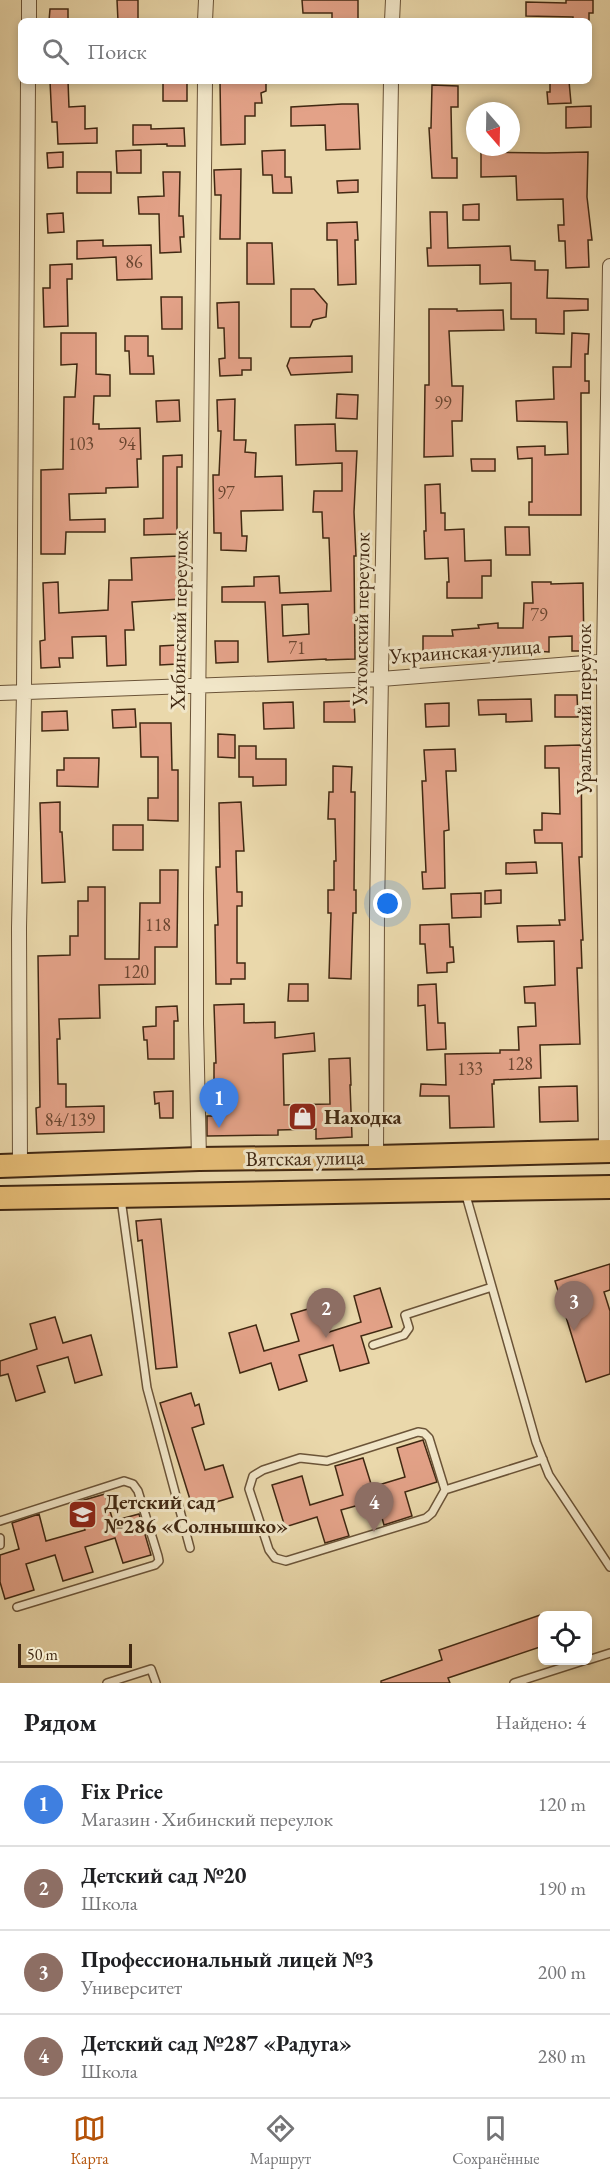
<!DOCTYPE html>
<html lang="ru">
<meta charset="utf-8">
<style>
:root{--surface:#fff;--page:#f6f6f6;--text:#202124;--muted:#757577;--line:#e0e0e0;--accent:#b45309}
body{margin:0;font-family:"EB Garamond",serif;background:var(--page);color:var(--text)}
.controls{position:absolute;right:18px;bottom:18px;display:grid;overflow:hidden;border-radius:9px;box-shadow:0 3px 9px #0003}
.controls button{width:54px;height:54px;display:grid;place-items:center;padding:0;border:0;border-bottom:2px solid var(--line);background:var(--surface);color:var(--text);font:30px sans-serif}
.compass{position:absolute;left:466px;top:102px;width:54px;height:54px;border-radius:50%;background:var(--surface);box-shadow:0 3px 9px #0003;rotate:160deg}
.scale{position:absolute;left:18px;bottom:15px;width:114px;box-sizing:border-box;padding-left:6px;border:3px solid #412812;border-top:0;font-size:16px;line-height:21px;white-space:nowrap;color:#412812;-webkit-text-stroke:4px #f1e6c8;paint-order:stroke}
.you{position:absolute;left:388px;top:904px;width:21px;height:21px;margin:-15px;border:4px solid #fff;border-radius:50%;background:#1a73e8;box-shadow:0 0 0 9px #1a73e833}
.badge{display:grid;place-items:center;width:39px;height:39px;border-radius:50%;background:var(--accent);color:#fff;font-size:20px;font-weight:700}
.pin{position:absolute;translate:-50% -50px;filter:drop-shadow(0 2px 3px #0008)}
.pin::after{content:'';position:absolute;top:32px;width:21px;height:18px;background:inherit;clip-path:polygon(0 0,100% 0,50% 100%)}
.list{margin:0;padding:0;list-style:none}
h2{display:flex;justify-content:space-between;align-items:center;height:78px;margin:0;padding:0 24px;font-size:26px}
h2 small{font-size:20px;font-weight:400;color:var(--muted)}
.list li{display:grid;grid-template-columns:39px 1fr auto;gap:18px;align-items:center;box-sizing:border-box;height:84px;padding:0 24px;border-top:2px solid var(--line)}
.list b{display:block;font-size:22px;white-space:nowrap}
.list p{margin:0;font-size:20px;white-space:nowrap;color:var(--muted)}
.list em{font-size:20px;font-style:normal;color:var(--muted)}
.icon{flex:none;width:33px;height:33px;fill:none;stroke:currentColor;stroke-width:2;stroke-linecap:round;stroke-linejoin:round}
.map{position:relative;flex:none;width:610px;height:1683px;overflow:hidden}
.search{position:absolute;background:var(--surface);box-shadow:0 3px 9px #0003;left:18px;right:18px;top:18px;height:66px;display:flex;align-items:center;gap:15px;box-sizing:border-box;padding:0 21px;border-radius:9px;color:var(--muted);font-size:22px}
.sheet{height:414px;background:var(--surface)}
nav{display:flex;justify-content:space-around;align-items:center;box-sizing:border-box;height:84px;border-top:2px solid var(--line);background:var(--surface);font-size:16px;color:var(--muted)}
nav a{display:grid;justify-items:center;gap:3px}
nav .on{color:var(--accent)}
.map>svg:first-child{display:block}
</style>
<div class="map">
<svg width="610" height="1683" viewBox="0 0 610 1683">
<rect width="100%" height="100%" fill="#ead8ab"/>
<filter id="stains"><feTurbulence type="fractalNoise" baseFrequency=".00333" numOctaves="4"/><feColorMatrix values="0 0 0 0 .2 0 0 0 0 .09 0 0 0 0 .02 0 0 0 .5 -.17"/></filter>
<radialGradient id="worn" r=".72"><stop offset=".6" stop-color="#630" stop-opacity="0"/><stop offset="1" stop-color="#630" stop-opacity=".3"/></radialGradient>
<path fill="#e3a288" stroke="#412812" stroke-width="1.5" fill-rule="evenodd" d="M117,0H138V21H118Z
M302,0H358V21H332V13H303Z
M566,0H593V13H589V21H573V17L526,16V2L566,3Z
M50,9H68V21H49Z
M50,81H68L69,107L85,106V129L97,128V143L58,144L57,122H52Z
M163,81H187V101H163Z
M220,81H266V91L261,93L262,103H255V116H245V144L221,145Z
M550,81H569L571,103L548,104L547,92H550Z
M432,85L458,86V107H451L452,158H457V178H432L429,128H431Z
M342,104H358L360,149L326,150L325,125L291,126V107Z
M591,106V127L566,128V107Z
M133,125H151V129L184,128L185,146H167V144L133,145Z
M141,150V173H117L116,151Z
M285,150V177H291L292,193H273L272,175H263L262,151Z
M63,152V167L48,168L47,153Z
M481,152L546,153L588,152L587,197L592,240H588L589,267L566,268L565,241H559L558,225H564L563,199L517,200L516,176L481,177Z
M241,169L240,239H220L221,195H215L214,170Z
M77,172H111V193H77Z
M163,172H180L179,216H183L184,237H180L181,252L160,253L159,214H139L138,197L164,196Z
M358,180V192L338,193L337,181Z
M479,204V220H463V205Z
M430,212H447L448,248L510,246L511,260L535,261V270H548L547,298L588,299V310L564,311V334L536,333V319H511V283L480,284V265L428,266L427,248H431Z
M63,213L64,232L48,233L47,214Z
M357,222L358,240H355L356,284L338,285L337,240H327V223Z
M103,240V246L151,245L152,279L117,280L116,257L77,259V241Z
M247,243H272L274,284H247Z
M72,264V279H67L68,326L44,327L43,288H50V265Z
M291,289H314L327,304L326,317L313,320L310,327H291Z
M161,297H182V329H162Z
M239,302V358H251V370H242V375L220,376L219,359L225,358L224,328H218L217,303Z
M429,309H457V311L503,310L504,330L449,331L452,386H463L462,421H452L453,456L424,457L425,385H429Z
M61,333H96V374L110,375V396H94L93,424H99V429L140,428L141,459H137L138,487L106,488V493L69,494L70,520L105,519V532H66L65,554H41V470L63,469L64,397H75L77,364L61,365Z
M572,333L589,334L588,354H585V381H589V393H581V515H529V502H532V458L518,459L517,447L545,446V455L568,454L567,422L517,421L516,401L554,399L553,367H571Z
M125,336H148V356H153L154,374H130L129,351H125Z
M352,356V372L291,375L287,366L290,358Z
M337,394L358,395L357,419L336,418Z
M235,399L234,440H246L245,452L256,453L255,477L282,476L283,510L241,511L242,536H247L246,551L221,550V533H214L213,475H219L221,431H218L217,400Z
M179,400L180,421L157,422L156,401Z
M335,424L336,451H357L354,512L356,556H354L355,659L326,660V659L268,662L265,602H222V587L254,586V577L279,576L280,593L331,591L329,538H323L322,512H313L314,491H342V463L296,465L295,425ZM308,604L309,634L283,636L282,605Z
M182,455V467H177V534L144,535V519L163,518V456Z
M471,459H495V471H472Z
M440,484L441,513H445V530L464,529L465,561L491,560V576H482V598H447V582H449L448,558L425,559L424,531H426L425,485Z
M505,527H529L530,555H506Z
M179,556L181,599L132,602L134,630H125L126,665L107,666L106,636L72,637L73,658H59L60,667L41,668L40,641L45,640L43,583L58,582L59,613L108,610L109,580H132L131,558Z
M532,582H551V584L583,583L584,651H572V636L549,637V652L522,650V653L506,654V651L445,655V658H423V636H453L452,630L479,628L478,625L498,623V628H523L524,603H533Z
M215,641H238V662L216,663Z
M177,645V664L160,665V646Z
M555,695H577L578,717H555Z
M531,699L532,721L506,722V714L479,715L478,700Z
M354,701L355,722H324V702Z
M293,702L294,728L264,729L263,703Z
M449,703V726L426,727L425,704Z
M135,709L136,727L113,728L112,710Z
M67,711L68,730L42,731V712Z
M140,723H171L172,770H178V821L148,820V798H158V757H141Z
M218,734L235,735V758L218,757Z
M581,745L582,857H579L583,940H581L582,968H577L580,1044L540,1045L541,1078L494,1080V1084H492L494,1127L450,1128L449,1096H420L421,1084L446,1085L445,1054L500,1053V1050H519L518,1027L536,1026L535,1003H525L524,987L555,985L554,941L518,942L517,926L560,925L559,920H565L562,843H535L534,830H542V813L560,814L559,768H545V746Z
M239,746H256V759H286V785L253,786V777H239Z
M455,749L456,771H446L449,830L444,831L445,888L423,889L422,872H426L422,781H426L424,750Z
M64,758H99L98,787L57,786V770H64Z
M333,766L352,767L351,792H355L354,890H356V913H353L351,979L329,978L331,913H328V890H334V861H336L335,819H328L329,792H333Z
M60,802V832H62L65,882L42,883L40,803Z
M241,802L244,851H236L237,892H242V906H237V963H245V979H231V984H216L215,925H218L216,867H220L219,803Z
M113,825H143V850H113Z
M536,862L537,873L506,874V863Z
M160,870H178L177,947H155V984L99,985L100,1018L59,1019L60,1039H57L58,1084H66V1107L104,1106V1132L37,1134L36,1108L40,1107L38,956L70,955V936H78V901H88V887H105V959H139L140,903H160Z
M501,890V903L485,904V891Z
M481,893V917L452,918L451,894Z
M449,924L450,947H453L454,962L447,963V972L427,973L425,944H420V925Z
M289,984H308V1001H288Z
M436,984L438,1023H445L446,1049L427,1050L425,1005L418,1006V985Z
M244,1004V1023L275,1022V1038L314,1033L315,1051L283,1054L284,1105L330,1104L329,1059L350,1058L351,1085H350L352,1137L316,1139V1129L278,1130V1135L207,1136V1116H214V1063H216L214,1005Z
M177,1006L178,1021H174V1059H148L147,1040H144L143,1027L156,1026V1007Z
M577,1086L578,1121L540,1122L539,1087Z
M173,1091V1118H160L159,1103L155,1104L154,1092Z
M161,1219L177,1367L156,1369L142,1240L138,1241L136,1221Z
M610,1264V1290L604,1292L610,1311V1374L586,1382L555,1281Z
M380,1288L392,1327L361,1336L369,1363L340,1371L333,1345L299,1355L307,1381L279,1390L271,1363L240,1373L229,1333L256,1325L264,1351L299,1341L291,1314L318,1306L326,1333L361,1322L354,1296Z
M55,1317L63,1343L91,1335L102,1375L75,1383L68,1357L37,1366L45,1392L16,1401L8,1374L0,1376V1361L37,1349L30,1324Z
M191,1393L195,1406L199,1404L204,1424L192,1428L205,1470L223,1465L233,1497L193,1509L160,1403Z
M423,1440L437,1482L405,1492L412,1516L384,1525L377,1500L341,1510L349,1536L325,1543L317,1517L285,1527L272,1485L302,1476L310,1505L343,1495L335,1466L363,1458L372,1487L405,1477L397,1448Z
M105,1494L113,1521L139,1514L151,1555L123,1563L115,1538L85,1547L93,1572L63,1581L55,1555L26,1564L34,1590L5,1599L0,1582V1555L19,1549L12,1523L39,1514L46,1541L85,1530L77,1502Z
M543,1614V1646L448,1678L450,1683H381V1681L442,1660L439,1650Z"/>
<g fill="none" stroke-linecap="round" stroke-linejoin="round">
<defs>
<path id="lane" d="M465,1192L536,1442L549,1475L610,1567
M121,1199L147,1388L190,1548
M373,1345L404,1335L409,1328L405,1315L492,1287
M445,1490L429,1438L424,1433L418,1432L327,1461L300,1458L263,1470L253,1476L249,1489L269,1550L275,1558L286,1561L426,1518L432,1513L445,1490L543,1459
M0,1521L124,1481L133,1484L138,1491L158,1556L159,1561L155,1565L17,1607
M0,1538V1545
M588,1660L610,1653
M107,1683L151,1669L156,1683
M514,1683L586,1660"/>
<path id="street" d="M29,21V0
M205,21L206,0
M392,21L393,0
M0,693L381,679L610,661
M606,1151L604,662L610,266
M376,1157L377,912L391,81
M199,1159L196,1024V896L205,81
M20,1165L19,928L24,692L28,81"/>
<path id="primary" d="M0,1166L199,1159L376,1157L610,1151
M0,1198L610,1187"/>
</defs>
<use href="#lane" stroke="#6b5438" stroke-width="10"/>
<use href="#street" stroke="#6b5438" stroke-width="16"/>
<use href="#primary" stroke="#412812" stroke-width="26"/>
<use href="#lane" stroke="#f1e6c8" stroke-width="7"/>
<use href="#street" stroke="#f1e6c8" stroke-width="14"/>
<use href="#primary" stroke="#e5bc76" stroke-width="22"/>
</g>
<defs>
<symbol id="shop-square" viewBox="-11 -11 22 22"><rect x="-9" y="-9" width="18" height="18" rx="4" fill="#8f2418" stroke="#f1e6c8"/><path d="M-5-2.5h2.3a2.7 3.5 0 0 1 5.4 0H5L5.5 6h-11ZM-1.5-2.5h3a1.5 2.3 0 0 0-3 0Z" fill="#fff"/></symbol>
<symbol id="school-square" viewBox="-11 -11 22 22"><rect x="-9" y="-9" width="18" height="18" rx="4" fill="#8f2418" stroke="#f1e6c8"/><path d="M0-5L7-2L0 1L-7-2ZM-4 1L0 2.5L4 1V4Q0 6-4 4Z" fill="#fff"/></symbol>
</defs>
<g fill-rule="evenodd">
<use href="#shop-square" x="286" y="1100" width="33" height="33"/>
<use href="#school-square" x="66" y="1498" width="33" height="33"/>
</g>
<g text-anchor="middle" stroke-width="6" stroke-linejoin="round" paint-order="stroke">
<g font-size="18" fill="#6a4630">
<text x="134" y="268">86</text>
<text x="443" y="409">99</text>
<text x="81" y="450">103</text>
<text x="127" y="450">94</text>
<text x="226" y="499">97</text>
<text x="539" y="621">79</text>
<text x="297" y="654">71</text>
<text x="158" y="931">118</text>
<text x="136" y="978">120</text>
<text x="520" y="1070">128</text>
<text x="470" y="1075">133</text>
<text x="70" y="1126">84/139</text>
</g>
<g font-size="21" fill="#412812" stroke="#f1e6c8">
<text transform="translate(361 619) rotate(-89)" y="7">Ухтомский переулок</text>
<text transform="translate(179 620) rotate(-89)" y="7">Хибинский переулок</text>
<text transform="translate(465 651) rotate(-4)" y="7">Украинская улица</text>
<text transform="translate(584 709) rotate(-90)" y="7">Уральский переулок</text>
<text transform="translate(305 1158) rotate(-1)" y="7">Вятская улица</text>
</g>
<g font-size="21" font-weight="bold" fill="#412812" stroke="#f1e6c8" text-anchor="start">
<text x="324" y="1124">Находка</text>
<text x="104" y="1509">Детский сад<tspan x="104" dy="24">№286 «Солнышко»</tspan></text>
</g>
</g>
<rect width="100%" height="100%" filter="url(#stains)"/>
<rect width="100%" height="100%" fill="url(#worn)"/>
</svg>
<div class="controls">
<button><svg class="icon" aria-label="locate" viewBox="0 0 24 24"><circle cx="12" cy="12" r="6"/><path d="M12 2v4M12 18v4M2 12h4M18 12h4"/></svg></button>
</div>
<svg class="compass" viewBox="-18 -18 36 36"><path d="M0-13l5 13h-10z" fill="#e53935"/><path d="M0 13l5-13h-10z" fill="#757577"/></svg>
<div class="scale">50 m</div>
<div class="you"></div>
<div class="pin badge" style="left:219px;top:1128px;background:#3f7fe0">1</div>
<div class="pin badge" style="left:326px;top:1338px;background:#8d6e63">2</div>
<div class="pin badge" style="left:574px;top:1331px;background:#8d6e63">3</div>
<div class="pin badge" style="left:374px;top:1532px;background:#8d6e63">4</div>
<div class="search"><svg class="icon" aria-label="search" viewBox="0 0 24 24"><circle cx="10" cy="10" r="6"/><path d="M15 15l6 6"/></svg>Поиск</div>
</div>
<section class="sheet">
<h2>Рядом<small>Найдено: 4</small></h2>
<ul class="list">
<li><span class="badge" style="background:#3f7fe0">1</span><div><b>Fix Price</b><p>Магазин · Хибинский переулок</p></div><em>120 m</em></li>
<li><span class="badge" style="background:#8d6e63">2</span><div><b>Детский сад №20</b><p>Школа</p></div><em>190 m</em></li>
<li><span class="badge" style="background:#8d6e63">3</span><div><b>Профессиональный лицей №3</b><p>Университет</p></div><em>200 m</em></li>
<li><span class="badge" style="background:#8d6e63">4</span><div><b>Детский сад №287 «Радуга»</b><p>Школа</p></div><em>280 m</em></li>
</ul>
</section>
<nav>
<a class="on"><svg class="icon" aria-label="map" viewBox="0 0 24 24"><path d="M3 6l6-2 6 2 6-2v14l-6 2-6-2-6 2zM9 4v14M15 6v14"/></svg>Карта</a>
<a><svg class="icon" aria-label="directions" viewBox="0 0 24 24"><path d="M12 3l9 9-9 9-9-9zM9 14v-3h6M13 9l2 2-2 2"/></svg>Маршрут</a>
<a><svg class="icon" aria-label="saved" viewBox="0 0 24 24"><path d="M7 4h10v16l-5-4-5 4z"/></svg>Сохранённые</a>
</nav>
